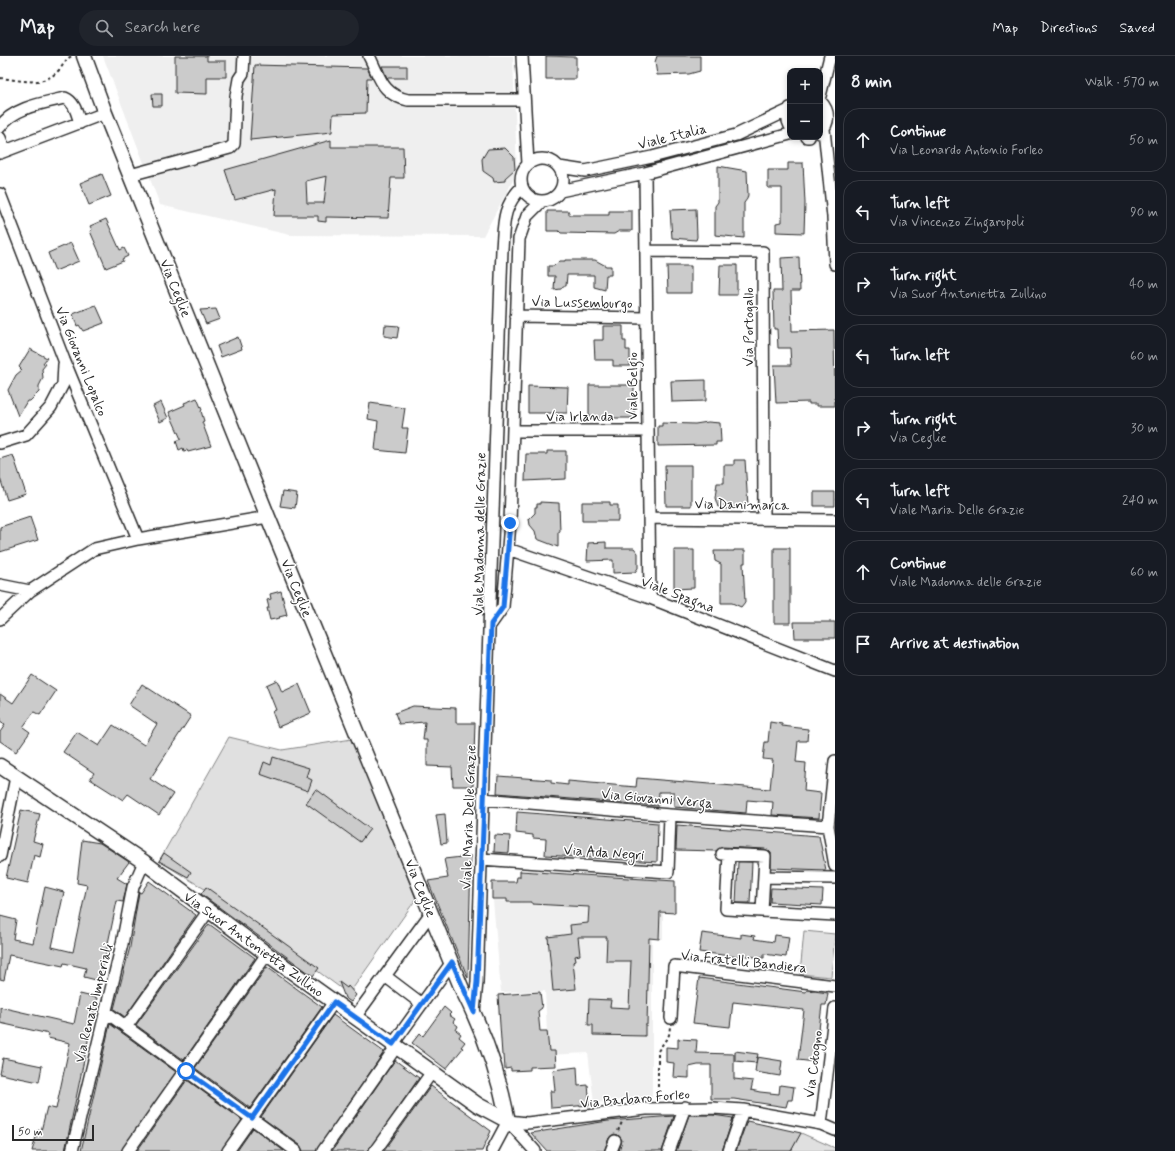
<!DOCTYPE html>
<meta charset="utf-8">
<style>
:root{--surface:#171b24;--page:#20242c;--text:#f1f3f6;--muted:#9ea1a6;--line:#363941}
body{margin:0;font-family:Mynerve,sans-serif;background:var(--page);color:var(--text)}
.controls{position:absolute;right:12px;top:12px;display:grid;overflow:hidden;border-radius:8px;box-shadow:0 2px 6px #0003}
.controls button{width:36px;height:36px;display:grid;place-items:center;padding:0;border:0;border-bottom:1px solid var(--line);background:var(--surface);color:var(--text);font:20px sans-serif}
.scale{position:absolute;left:12px;bottom:10px;width:82px;box-sizing:border-box;padding-left:4px;border:2px solid #2b2b2b;border-top:0;font-size:11px;line-height:14px;white-space:nowrap;color:#2b2b2b;-webkit-text-stroke:3px #fff;paint-order:stroke}
.stop{position:absolute;width:12px;height:12px;margin:-9px;border:3px solid #1a73e8;border-radius:50%;background:#fff}
.stop.end{background:#1a73e8;border-color:#fff;box-shadow:0 1px 4px #0008}
.list{margin:0;padding:0;list-style:none}
h2{display:flex;justify-content:space-between;align-items:center;height:52px;margin:0;padding:0 16px;font-size:17px}
h2 small{font-size:13px;font-weight:400;color:var(--muted)}
.list li{display:grid;grid-template-columns:26px 1fr auto;gap:12px;align-items:center;box-sizing:border-box;height:64px;margin:0 8px 8px;padding:0 8px;border:1px solid var(--line);border-radius:16px}
.list b{display:block;font-size:15px;white-space:nowrap}
.list p{margin:0;font-size:13px;white-space:nowrap;color:var(--muted)}
.list em{font-size:13px;font-style:normal;color:var(--muted)}
.icon{flex:none;width:22px;height:22px;fill:none;stroke:currentColor;stroke-width:2;stroke-linecap:round;stroke-linejoin:round}
.map{position:relative;flex:none;width:835px;height:1095px;overflow:hidden}
header{display:flex;align-items:center;gap:24px;box-sizing:border-box;height:56px;padding:0 20px;background:var(--surface);border-bottom:1px solid var(--line)}
header strong{font-size:19px}
nav{display:flex;gap:22px;margin-inline-start:auto;font-size:14px}
.search{width:280px;height:36px;background:var(--page);display:flex;align-items:center;gap:10px;box-sizing:border-box;padding:0 14px;border-radius:22px;color:var(--muted);font-size:15px}
main{display:flex}
aside{flex:1;background:var(--surface)}
.map>svg:first-child{display:block}
</style>
<header>
<strong>Map</strong>
<div class="search"><svg class="icon" aria-label="search" viewBox="0 0 24 24"><circle cx="10" cy="10" r="6"/><path d="M15 15l6 6"/></svg>Search here</div>
<nav><a>Map</a><a>Directions</a><a>Saved</a></nav>
</header>
<main>
<div class="map">
<svg width="835" height="1095" viewBox="0 0 835 1095">
<rect width="100%" height="100%" fill="#fff"/>
<filter id="ink" filterUnits="userSpaceOnUse"><feTurbulence type="fractalNoise" baseFrequency=".025" numOctaves="2"/><feDisplacementMap in="SourceGraphic" scale="8" xChannelSelector="R" yChannelSelector="G"/><feConvolveMatrix kernelMatrix="1 2 1 2 8 2 1 2 1" color-interpolation-filters="sRGB"/></filter>
<g filter="url(#ink)">
<path fill="#efefef" d="M103,0H513L517,117L483,180L290,179L160,149Z
M493,844L663,857V883L652,882V1041L594,1047L588,997L548,999L545,935L501,936Z"/>
<path fill="#e0e0e0" stroke="#868686" d="M229,681L282,694L352,683L416,843L351,935L342,933L208,835L159,805Z
M804,875L835,878L831,921L800,918Z
M801,1077L835,1092V1095H791Z"/>
<path fill="#cbcbcb" stroke="#2b2b2b" fill-rule="evenodd" d="M175,0H207V5H226V21H207V38L175,37Z
M546,0L576,1V23H546Z
M657,0H700V15L689,18L657,19L655,6Z
M255,9L367,12L372,22H367L366,57L333,58L332,76L250,84Z
M382,10H407V22H387Z
M152,38H162V50H153Z
M331,84V91H403L404,122H391L388,162L326,161V166L318,165V160H274L276,133L235,144L225,114ZM327,120L324,147H307L306,125Z
M505,92L514,101L515,113L505,122V125L494,126L493,122L483,115L482,103L488,93Z
M788,107H803L805,147L804,177L776,176V167L782,166V132H768V114H788Z
M718,110L747,115L748,139L747,143L744,147V182L715,179V150L718,146Z
M102,118L111,140L89,149L80,127Z
M696,153L697,181L696,184L672,182L670,154Z
M547,155H569V159H609V155H632V175H619L614,178L561,177L559,175H547Z
M106,163L120,194L124,192L128,200L122,203L123,205L106,212L90,175L92,174L90,170Z
M71,187L79,205L55,215L48,197Z
M799,201L800,235H791L792,275L834,274L835,350H817V348H809V346L776,347L774,309H791L790,292H778L777,273H774L773,235H782L781,202Z
M565,204H595L606,210H611V219H606L605,234L594,231V219H567L566,230H563L561,233L554,234L555,220H548V210H554L559,205H565Z
M720,209H737V239H719Z
M667,210H691V237H668Z
M96,249L104,267L83,275L79,269L77,270L73,258Z
M216,253L220,263L206,268L200,254Z
M385,269L399,270L397,282L384,280Z
M603,270H623V285H626V294H630V310H613V304H595L594,284H603Z
M238,281L242,293L221,301L217,290Z
M30,293L47,302L43,307L46,308L42,313L43,322L39,330V336L30,345H27L18,360L8,334L16,319L22,314L19,311Z
M706,324V345L672,346L671,325Z
M589,329H634V362H589Z
M528,330L568,331L567,357H528Z
M197,342L202,354L201,355L204,365L202,366L211,390L188,396L187,394L184,395L183,392L179,394L176,385L181,383L169,356L185,349L184,347Z
M161,346L168,362L160,366L153,350Z
M370,347L405,352L402,372H408L405,397L375,394L378,365L368,363Z
M708,366L720,367L721,386H716V389L658,390V370H662V367L695,368Z
M547,395H566V423L525,425L526,398H547Z
M13,399L26,438L7,444L0,422V403Z
M734,404H745L748,450L727,453L718,451L715,442L717,427H724V409H734Z
M665,409H691V450H666Z
M283,435L297,437L295,452L280,450Z
M814,436H835V450H814Z
M540,446L559,447L560,476H558V491L537,483L535,475L530,469L529,463L535,457V451H537V448H540Z
M582,446H610V449H618V465H582Z
M30,461L38,484L0,496V471Z
M606,486V492H634L638,497V512L635,516L613,517V504L587,505L588,487Z
M774,492H790V567H774Z
M674,494H694V532L674,533Z
M734,494H745V507H743L745,546L741,551L732,547H721V508L715,505L714,495H734Z
M281,535L287,559L279,561L280,562L270,564L267,552H269L267,544L271,543L270,538Z
M794,566H835V582H795Z
M32,619L56,635L40,659L34,656L23,671L30,676L16,696L0,685V676L5,669L0,666V638L13,647Z
M277,624L282,636L299,628L311,657L278,671L272,655L276,654L266,629Z
M142,628L191,660L150,723L173,738L159,759L128,738L123,744L90,723L94,717L63,696L77,676L99,690L113,669L144,689L157,668L129,649Z
M413,650L456,652V667H475L473,730H453L452,711L427,710V684H423L425,666L399,668L395,657Z
M770,666L782,668V670L808,673L807,685H798L796,706L806,707L804,735L821,737L819,762L772,759L773,746L747,744L746,757L674,751V736H659L658,750L497,737L498,720L551,724V727L568,729V725L636,731L637,722L770,733L773,704L763,703L765,686H768Z
M273,701L309,712L306,721L312,724L308,735L260,718L264,706L271,709Z
M316,733L370,773L360,786L306,747Z
M21,754L40,758L33,785L43,788L40,801L34,799L28,827L6,822Z
M517,756L658,767L657,806L545,799L546,783L533,782V779L516,777Z
M445,758L447,787L441,788L436,759Z
M677,769L819,780L826,814L771,812V797L765,793L722,791L716,795L676,794Z
M495,779L510,780L509,797L494,796Z
M82,784L100,787L129,806L117,822L127,828L123,846L117,845L100,925L84,921L86,912L64,907L63,910L9,899L4,924L0,923V860L16,864L13,883L33,887L45,831L64,836L52,891L73,896L87,829L77,827Z
M164,797L191,816L188,821L159,805Z
M471,800L468,922L428,825L448,822L444,803Z
M738,806H752L750,847H736Z
M520,815L675,825V857L660,856L659,883L649,882L647,969H645V980L593,979V969H588L589,943L611,944L610,951L629,952L631,905H606L607,881H578L580,899L575,900L576,905L573,906L576,933L553,935L548,881L571,878L570,869L588,867L589,851L532,848V846H507V843H492V826H516L517,821H520Z
M149,825L196,859L125,961L114,953L130,891L139,836L141,837Z
M206,831L319,912L313,920L201,838Z
M771,832L823,834L822,849L770,846Z
M209,868L255,902L184,1004L136,969Z
M702,877L741,882V878L755,880L754,883L774,886L775,879L789,881L786,901L764,898V902L738,899V901L699,896Z
M267,911L322,951L250,1052L195,1012Z
M699,922L806,936L807,934L828,937L826,949H822L815,1006L798,1004L804,954L733,946L730,971L693,967Z
M339,926L347,932L348,930L356,939L351,946L345,942Z
M540,936L542,952L538,955L540,975H547L549,995H555L556,1010L530,1011V1014L511,1015V1012L505,1013L504,999H502L498,939Z
M80,938L97,942L65,1095H32L38,1074L41,1075L47,1051L56,1053L70,987L48,982L49,978L0,967V951L74,968Z
M444,951L451,957L449,959L455,963L453,966L458,970L456,974L461,978L459,981L465,986L461,991L463,992L446,1013L412,987L420,977L423,980Z
M333,959L384,996L316,1095H303L300,1089L261,1061Z
M110,968L176,1016L121,1095H81Z
M678,983L697,984L696,997L734,998V1023L753,1025L751,1034L760,1036L779,1038L780,1029L794,1031L792,1044H788L786,1051L734,1043H711V1009H698L689,1011V1022L673,1021L674,1007L666,1006V991L678,992Z
M735,995L758,998L756,1007L735,1005Z
M757,1001L782,1005L780,1020L755,1016Z
M3,1002L42,1010L39,1026L0,1018Z
M395,1004L419,1022L368,1095H332Z
M577,1011L578,1030L588,1029L590,1049L551,1052L550,1035H555L553,1014Z
M187,1024L242,1064L221,1095H137Z
M431,1030L491,1075L482,1095H384Z
M689,1059H713L733,1062L722,1095H676Z
M674,1060L662,1095H619L622,1084L618,1079L614,1078L609,1082L604,1095H547L531,1077L608,1065Z
M747,1065L801,1077L791,1095H736Z
M253,1072L284,1095H237Z"/>
<g fill="none" stroke-linecap="round" stroke-linejoin="round">
<defs>
<path id="minor" d="M369,0C380,21 382,39 408,44H524
M522,0L528,108
M820,40L830,0
M820,45C830,55 830,67 820,77
M790,52L788,65L790,70
M0,71C12,52 43,47 65,42C75,46 77,58 80,67
M824,73L833,161L835,208
M807,81H809
M0,82L5,95
M0,97L105,57
M521 124a21 21 0 1 1 42 0a21 21 0 1 1-42 0Z
M559,111L585,115L652,101L736,79L789,54
M645,117L650,542
M130,119L230,92L234,88L236,40L239,23L243,17L244,0
M560,135L645,117L790,78
M0,138L64,304L138,483
M646,195L763,196L764,463
M516,260L647,262
M513,375H647
M0,387L26,379L51,351L63,328L64,308
M650,462L835,464
M508,493L650,542L835,615
M0,529L30,535
M0,563L30,535L94,493L138,483L268,461
M491,568L503,551L510,467L519,183L527,160L542,145
M835,705L828,770L835,810
M483,743L670,759L828,770
M722,798L765,800L762,855
M729,798L726,853L835,859
M0,800L16,721
M481,803L668,816L670,759
M764,821L835,822
M385,920L422,948
M106,956L296,1095
M474,956L477,926L502,193C504,167 502,151 522,131
M355,961L431,857
M671,962L674,910L835,930
M126,971L209,854
M393,988L452,906
M508,1065L527,1067L646,1053L713,1052L743,1054L821,1068L835,1074
M508,1065L535,1095
M821,1068L835,952
M72,1095L122,888L133,831L144,806
M128,1095L267,898
M228,1095L334,946
M323,1095L396,991
M375,1095L432,1016
M492,1095L508,1065
M611,1095L615,1085
M669,1095L685,1051
M729,1095L743,1054"/>
<path id="major" d="M84,0L105,57L268,461L462,933C483,974 499,1019 508,1065
M0,710L144,806L267,898L478,1049L508,1065"/>
</defs>
<use href="#minor" stroke="#2b2b2b" stroke-width="14"/>
<use href="#major" stroke="#2b2b2b" stroke-width="17"/>
<path stroke="#2b2b2b" stroke-width="2" stroke-dasharray="3 3" stroke-linecap="butt" d="M0,22C20,24 42,31 57,16C64,10 64,3 72,0
M658,1043V995L669,979L670,971
M618,1075L622,1066"/>
<use href="#minor" stroke="#fff" stroke-width="11"/>
<use href="#major" stroke="#fff" stroke-width="14"/>
</g>
</g>
<g fill="none" stroke-linecap="round" stroke-linejoin="round" filter="url(#ink)">
<path stroke="#1a73e8" stroke-width="5" d="M186,1015L252,1062L334,946L393,988L452,906L474,956L477,926L491,568L503,551L510,467"/>
</g>
<g text-anchor="middle" stroke-width="3" stroke-linejoin="round" paint-order="stroke">
<g font-size="14" fill="#2b2b2b" stroke="#fff">
<text transform="translate(672 80) rotate(-14)" y="5">Viale Italia</text>
<text transform="translate(176 232) rotate(68)" y="5">Via Ceglie</text>
<text transform="translate(582 246) rotate(1)" y="5">Via Lussemburgo</text>
<text transform="translate(748 271) rotate(-90)" y="5">Via Portogallo</text>
<text transform="translate(82 305) rotate(68)" y="5">Via Giovanni Lopalco</text>
<text transform="translate(632 330) rotate(-90)" y="5">Viale Belgio</text>
<text x="580" y="365">Via Irlanda</text>
<text transform="translate(742 448) rotate(1)" y="5">Via Danimarca</text>
<text transform="translate(479 478) rotate(-89)" y="5">Viale Madonna delle Grazie</text>
<text transform="translate(297 532) rotate(68)" y="5">Via Ceglie</text>
<text transform="translate(678 538) rotate(21)" y="5">Viale Spagna</text>
<text transform="translate(657 742) rotate(5)" y="5">Via Giovanni Verga</text>
<text transform="translate(468 761) rotate(-88)" y="5">Viale Maria Delle Grazie</text>
<text transform="translate(604 796) rotate(4)" y="5">Via Ada Negri</text>
<text transform="translate(421 832) rotate(68)" y="5">Via Ceglie</text>
<text transform="translate(254 888) rotate(36)" y="5">Via Suor Antonietta Zullino</text>
<text transform="translate(744 905) rotate(6)" y="5">Via Fratelli Bandiera</text>
<text transform="translate(93 947) rotate(-76)" y="5">Via Renato Imperiali</text>
<text transform="translate(813 1008) rotate(-83)" y="5">Via Cotogno</text>
<text transform="translate(635 1042) rotate(-5)" y="5">Via Barbaro Forleo</text>
</g>
</g>
</svg>
<div class="controls">
<button>+</button>
<button>−</button>
</div>
<div class="scale">50 m</div>
<div class="stop" style="left:186px;top:1015px"></div>
<div class="stop end" style="left:510px;top:467px"></div>
</div>
<aside>
<h2>8 min<small>Walk · 570 m</small></h2>
<ul class="list">
<li><svg class="icon" aria-label="ahead" viewBox="0 0 24 24"><path d="M12 20V5M6 11l6-6 6 6"/></svg><div><b>Continue</b><p>Via Leonardo Antonio Forleo</p></div><em>50 m</em></li>
<li><svg class="icon" aria-label="left" viewBox="0 0 24 24"><path d="M17 20v-9H6M10 6l-5 5 5 5"/></svg><div><b>Turn left</b><p>Via Vincenzo Zingaropoli</p></div><em>90 m</em></li>
<li><svg class="icon" aria-label="right" viewBox="0 0 24 24"><path d="M7 20v-9h11M14 6l5 5-5 5"/></svg><div><b>Turn right</b><p>Via Suor Antonietta Zullino</p></div><em>40 m</em></li>
<li><svg class="icon" aria-label="left" viewBox="0 0 24 24"><path d="M17 20v-9H6M10 6l-5 5 5 5"/></svg><div><b>Turn left</b></div><em>60 m</em></li>
<li><svg class="icon" aria-label="right" viewBox="0 0 24 24"><path d="M7 20v-9h11M14 6l5 5-5 5"/></svg><div><b>Turn right</b><p>Via Ceglie</p></div><em>30 m</em></li>
<li><svg class="icon" aria-label="left" viewBox="0 0 24 24"><path d="M17 20v-9H6M10 6l-5 5 5 5"/></svg><div><b>Turn left</b><p>Viale Maria Delle Grazie</p></div><em>240 m</em></li>
<li><svg class="icon" aria-label="ahead" viewBox="0 0 24 24"><path d="M12 20V5M6 11l6-6 6 6"/></svg><div><b>Continue</b><p>Viale Madonna delle Grazie</p></div><em>60 m</em></li>
<li><svg class="icon" aria-label="arrive" viewBox="0 0 24 24"><path d="M6 21V4h12l-3 4 3 4H6"/></svg><div><b>Arrive at destination</b></div></li>
</ul>
</aside>
</main>
